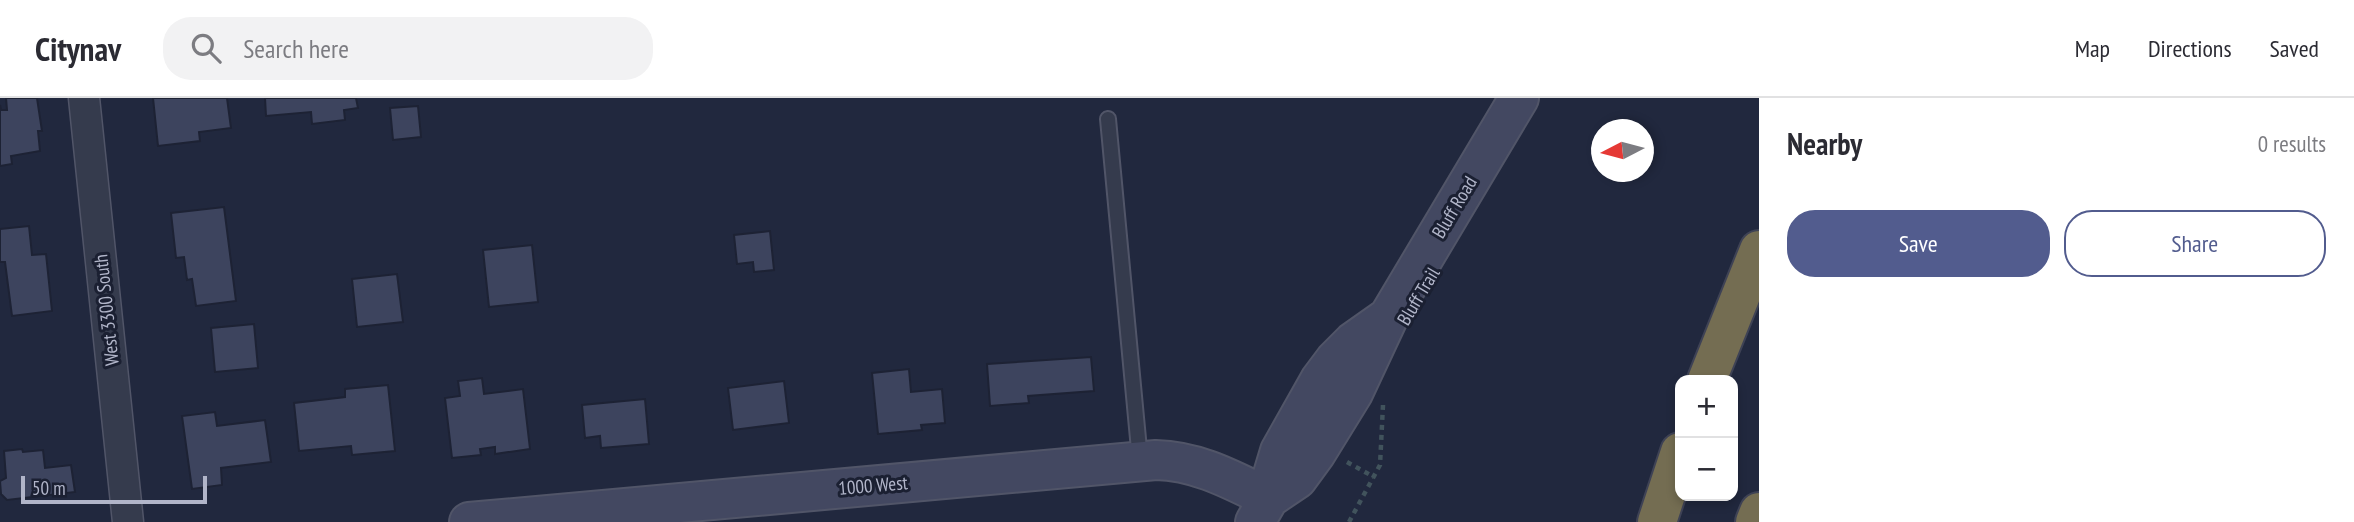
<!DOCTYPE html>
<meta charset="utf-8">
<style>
:root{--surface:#fff;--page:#f2f2f3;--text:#2b2b33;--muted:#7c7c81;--line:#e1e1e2;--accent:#525c8e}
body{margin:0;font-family:"PT Sans Narrow",sans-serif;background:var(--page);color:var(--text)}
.controls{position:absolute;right:21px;bottom:21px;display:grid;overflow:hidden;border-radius:14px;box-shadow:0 4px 10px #0003}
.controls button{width:63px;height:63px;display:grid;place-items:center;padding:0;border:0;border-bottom:2px solid var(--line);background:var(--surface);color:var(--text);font:35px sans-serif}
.compass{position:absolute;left:1591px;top:21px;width:63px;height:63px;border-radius:50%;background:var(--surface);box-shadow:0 4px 10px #0003;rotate:264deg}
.scale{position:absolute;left:21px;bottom:18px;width:186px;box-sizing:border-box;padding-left:7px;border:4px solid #b1b5c9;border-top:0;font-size:19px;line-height:24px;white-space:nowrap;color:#b1b5c9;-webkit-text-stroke:5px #1b2032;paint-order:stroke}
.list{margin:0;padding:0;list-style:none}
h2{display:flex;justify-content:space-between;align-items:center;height:91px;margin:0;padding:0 28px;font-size:30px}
h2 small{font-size:23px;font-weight:400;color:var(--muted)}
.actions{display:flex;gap:14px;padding:21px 28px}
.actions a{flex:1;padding:16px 0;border:2px solid var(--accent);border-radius:28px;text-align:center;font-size:24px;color:var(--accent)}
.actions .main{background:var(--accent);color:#fff}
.icon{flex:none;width:38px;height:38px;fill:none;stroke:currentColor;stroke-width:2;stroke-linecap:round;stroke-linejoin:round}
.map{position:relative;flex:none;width:1759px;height:424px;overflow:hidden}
header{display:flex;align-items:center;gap:42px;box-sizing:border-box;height:98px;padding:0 35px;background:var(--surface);border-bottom:2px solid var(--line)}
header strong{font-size:33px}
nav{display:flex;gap:38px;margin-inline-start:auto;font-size:24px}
.search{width:490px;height:63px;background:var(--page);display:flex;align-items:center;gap:18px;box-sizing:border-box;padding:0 24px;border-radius:28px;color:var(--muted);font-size:26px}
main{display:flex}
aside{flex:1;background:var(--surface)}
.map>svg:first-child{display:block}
</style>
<header>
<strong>Citynav</strong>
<div class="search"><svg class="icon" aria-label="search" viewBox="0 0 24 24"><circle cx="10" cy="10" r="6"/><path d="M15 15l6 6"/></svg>Search here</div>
<nav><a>Map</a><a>Directions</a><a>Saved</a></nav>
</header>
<main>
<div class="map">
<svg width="1759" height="424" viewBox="0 0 1759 424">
<rect width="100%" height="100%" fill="#21283e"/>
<path fill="#3d445e" stroke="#1d2234" stroke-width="2" d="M6,0H37L42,33H38L40,53L11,58L12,66L0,68V7L1,12H7Z
M153,0H227L231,30L199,34L200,43L158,48Z
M265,0H356L358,10L344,12L345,22L312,26L311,14L266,18Z
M418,8L421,39L393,42L390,10Z
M224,109L236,203L196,208L192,181L187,182L184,159L176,160L171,115Z
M29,128L32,157L46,156L52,213L12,218L5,164H0V131Z
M770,133L774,172L754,174L753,164L737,166L734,137Z
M532,147L538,204L489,209L483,152Z
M397,176L403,224L357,229L352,181Z
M254,226L258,270L215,274L211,230Z
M1091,259L1094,293L1028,298L1029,305L990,308L987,266Z
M909,271L911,294L942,291L945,325L921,327L922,332L878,336L872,275Z
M482,280L484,296L523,291L530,351L495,356V349L480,351L481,357L452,360L445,300L460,298L458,283Z
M784,283L789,325L733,332L728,290Z
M388,287L395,353L352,357L351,348L299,353L294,305L345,299V291Z
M645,301L649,346L601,350L600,338L585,340L582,307Z
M215,314L217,328L265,322L271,364L221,370L222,387L192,391L182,318Z
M22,351L23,354L43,352L45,370L71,367L75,394L7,402L1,396L0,383L6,380L4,353Z"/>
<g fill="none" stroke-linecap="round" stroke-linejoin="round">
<defs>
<path id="lane" d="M1108,21L1140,362"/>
<path id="street" d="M84,0L128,424"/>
<path id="secondary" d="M1269,400L1297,381L1316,355L1353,295L1389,218L1519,0
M469,424L1156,362C1198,363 1232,382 1269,400
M1255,424L1269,400L1271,383L1280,353L1320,282L1335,262L1353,244L1387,220"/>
<path id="highway" d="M1707,282L1759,152
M1657,424L1680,354
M1755,424L1759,414"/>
</defs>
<use href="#lane" stroke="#515568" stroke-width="18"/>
<use href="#street" stroke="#515568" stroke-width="33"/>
<use href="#secondary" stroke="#515568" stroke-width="42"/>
<use href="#highway" stroke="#3e4255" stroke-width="42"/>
<path stroke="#41535c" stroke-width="4.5" stroke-dasharray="5 5" stroke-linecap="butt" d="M1347,364L1374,379
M1349,424L1380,367L1383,307"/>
<use href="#lane" stroke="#353b4d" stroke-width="14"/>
<use href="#street" stroke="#353b4d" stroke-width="30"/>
<use href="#secondary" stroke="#434861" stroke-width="38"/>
<use href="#highway" stroke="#746d52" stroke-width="38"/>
</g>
<g text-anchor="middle" stroke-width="6" stroke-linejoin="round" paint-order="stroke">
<g font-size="19" fill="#b1b5c9" stroke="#1b2032">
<text transform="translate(1454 109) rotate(-59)" y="7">Bluff Road</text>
<text transform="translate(1418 198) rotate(-59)" y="7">Bluff Trail</text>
<text transform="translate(106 212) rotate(-96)" y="7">West 3300 South</text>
<text transform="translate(873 387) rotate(-5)" y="7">1000 West</text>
</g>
</g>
</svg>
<div class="controls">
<button>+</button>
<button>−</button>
</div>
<svg class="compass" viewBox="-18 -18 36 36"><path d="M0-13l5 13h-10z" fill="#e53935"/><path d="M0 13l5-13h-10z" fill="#7c7c81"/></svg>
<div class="scale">50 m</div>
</div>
<aside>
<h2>Nearby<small>0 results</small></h2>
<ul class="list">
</ul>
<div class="actions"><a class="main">Save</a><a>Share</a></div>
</aside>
</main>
